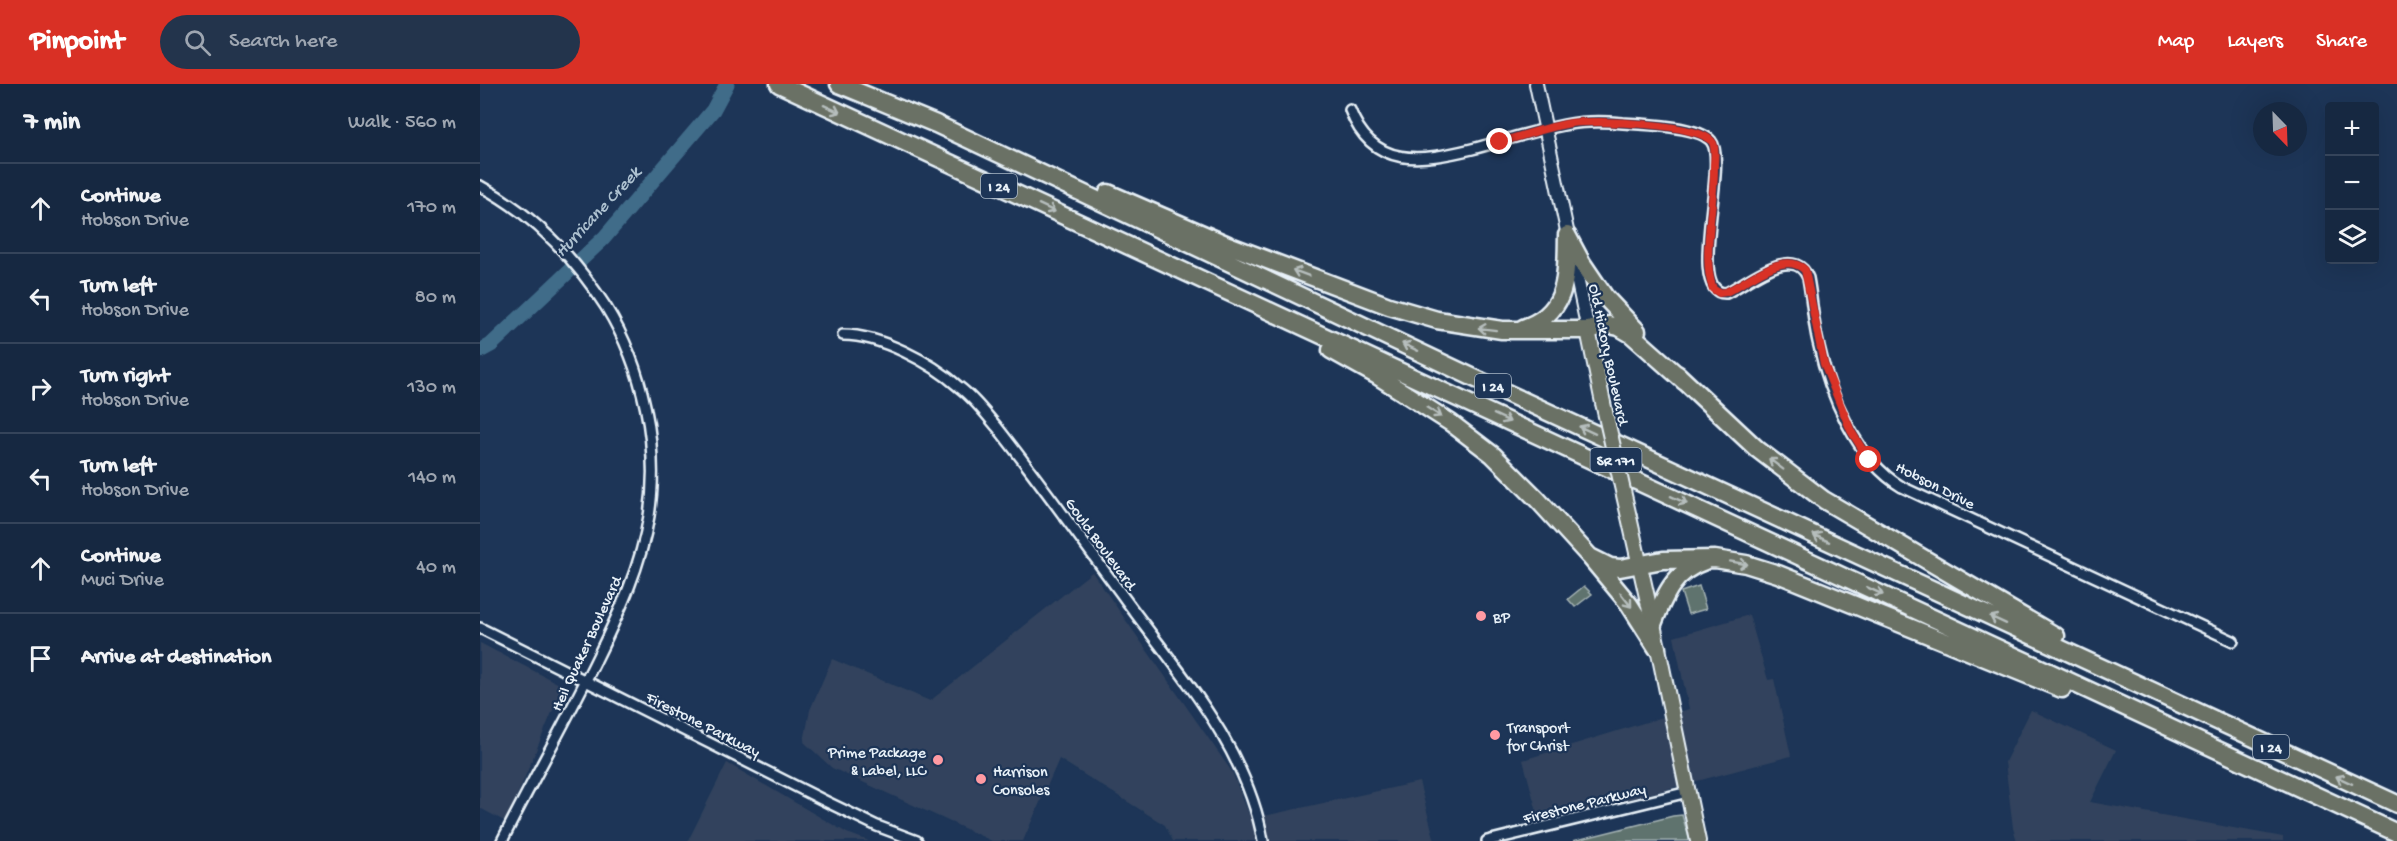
<!DOCTYPE html>
<meta charset="utf-8">
<style>
:root{--surface:#162841;--page:#23344c;--text:#f1f3f6;--muted:#9ea6b1;--line:#35445a;--accent:#d93025}
body{margin:0;font-family:"Gochi Hand",sans-serif;background:var(--page);color:var(--text)}
.controls{position:absolute;right:18px;top:18px;display:grid;overflow:hidden;border-radius:6px;box-shadow:0 6px 24px #0002}
.controls button{width:54px;height:54px;display:grid;place-items:center;padding:0;border:0;border-bottom:2px solid var(--line);background:var(--surface);color:var(--text);font:30px sans-serif}
.compass{position:absolute;left:1773px;top:18px;width:54px;height:54px;border-radius:50%;background:var(--surface);box-shadow:0 6px 24px #0002;rotate:157deg}
.stop{position:absolute;width:18px;height:18px;margin:-14px;border:4px solid #d93025;border-radius:50%;background:#fff}
.stop.end{background:#d93025;border-color:#fff;box-shadow:0 2px 6px #0008}
.list{margin:0;padding:0;list-style:none}
h2{display:flex;justify-content:space-between;align-items:center;height:78px;margin:0;padding:0 24px;font-size:26px}
h2 small{font-size:20px;font-weight:400;color:var(--muted)}
.list li{display:grid;grid-template-columns:39px 1fr auto;gap:18px;align-items:center;box-sizing:border-box;height:90px;padding:0 24px;border-top:2px solid var(--line)}
.list b{display:block;font-size:22px;white-space:nowrap}
.list p{margin:0;font-size:20px;white-space:nowrap;color:var(--muted)}
.list em{font-size:20px;font-style:normal;color:var(--muted)}
.icon{flex:none;width:33px;height:33px;fill:none;stroke:currentColor;stroke-width:2;stroke-linecap:round;stroke-linejoin:round}
.map{position:relative;flex:none;width:1917px;height:757px;overflow:hidden}
header{display:flex;align-items:center;gap:36px;box-sizing:border-box;height:84px;padding:0 30px;background:var(--accent);color:#fff}
header strong{font-size:28px}
nav{display:flex;gap:33px;margin-inline-start:auto;font-size:21px}
.search{width:420px;height:54px;background:var(--page);display:flex;align-items:center;gap:15px;box-sizing:border-box;padding:0 21px;border-radius:33px;color:var(--muted);font-size:22px}
main{display:flex}
aside{flex:1;background:var(--surface)}
.map>svg:first-child{display:block}
</style>
<header>
<strong>Pinpoint</strong>
<div class="search"><svg class="icon" aria-label="search" viewBox="0 0 24 24"><circle cx="10" cy="10" r="6"/><path d="M15 15l6 6"/></svg>Search here</div>
<nav><a>Map</a><a>Layers</a><a>Share</a></nav>
</header>
<main>
<aside>
<h2>7 min<small>Walk · 560 m</small></h2>
<ul class="list">
<li><svg class="icon" aria-label="ahead" viewBox="0 0 24 24"><path d="M12 20V5M6 11l6-6 6 6"/></svg><div><b>Continue</b><p>Hobson Drive</p></div><em>170 m</em></li>
<li><svg class="icon" aria-label="left" viewBox="0 0 24 24"><path d="M17 20v-9H6M10 6l-5 5 5 5"/></svg><div><b>Turn left</b><p>Hobson Drive</p></div><em>80 m</em></li>
<li><svg class="icon" aria-label="right" viewBox="0 0 24 24"><path d="M7 20v-9h11M14 6l5 5-5 5"/></svg><div><b>Turn right</b><p>Hobson Drive</p></div><em>130 m</em></li>
<li><svg class="icon" aria-label="left" viewBox="0 0 24 24"><path d="M17 20v-9H6M10 6l-5 5 5 5"/></svg><div><b>Turn left</b><p>Hobson Drive</p></div><em>140 m</em></li>
<li><svg class="icon" aria-label="ahead" viewBox="0 0 24 24"><path d="M12 20V5M6 11l6-6 6 6"/></svg><div><b>Continue</b><p>Muci Drive</p></div><em>40 m</em></li>
<li><svg class="icon" aria-label="arrive" viewBox="0 0 24 24"><path d="M6 21V4h12l-3 4 3 4H6"/></svg><div><b>Arrive at destination</b></div></li>
</ul>
</aside>
<div class="map">
<svg width="1917" height="757" viewBox="0 0 1917 757">
<rect width="100%" height="100%" fill="#1d3557"/>
<filter id="ink" filterUnits="userSpaceOnUse"><feTurbulence type="fractalNoise" baseFrequency=".0167" numOctaves="2"/><feDisplacementMap in="SourceGraphic" scale="12" xChannelSelector="R" yChannelSelector="G"/><feConvolveMatrix kernelMatrix="1 2 1 2 8 2 1 2 1" color-interpolation-filters="sRGB"/></filter>
<g filter="url(#ink)">
<path fill="#32435d" d="M612,488L752,688L771,735L939,698L955,757H693L685,741L579,675L543,757H512L352,684L324,658L330,626L352,575L450,617Z
M1269,531L1288,596L1294,595L1311,672L1060,739L1043,676L1209,625L1194,553Z
M0,559L83,602L26,738L0,724Z
M1551,626L1636,666L1610,718L1803,753V757H1537L1533,744L1525,678Z
M247,679L367,749L389,757H208Z"/>
<path fill="#5f736e" stroke="#a4b2b3" stroke-width="1.5" d="M1104,502L1112,510L1095,523L1088,515Z
M1219,502L1226,525L1208,530L1201,508Z
M1202,731L1210,757H1093L1193,732Z"/>
<g fill="none" stroke-linecap="round" stroke-linejoin="round">
<path stroke="#416c89" stroke-width="15" d="M0,267L11,261L124,154L233,26L247,0"/>
<defs>
<path id="minor" d="M870,26C893,86 942,77 992,65C1023,57 1053,47 1084,41C1103,37 1124,37 1143,39C1162,40 1219,42 1231,57C1249,78 1205,211 1246,209C1266,200 1314,158 1328,194C1332,215 1333,237 1338,258C1349,309 1376,376 1422,403L1753,557
M0,102C53,130 94,173 126,223C163,283 180,362 169,432C161,482 140,527 118,572C88,634 53,695 22,757
M363,251C400,251 451,278 479,303C494,314 505,329 517,343C561,399 602,457 645,515C699,589 767,663 783,757
M0,544L347,718L397,742L437,757
M1007,757L1208,708"/>
<path id="secondary" d="M1056,0L1108,246"/>
<path id="primary" d="M1108,246L1123,319
M1149,433L1173,540L1218,757"/>
<path id="motorway" d="M299,0L1917,749
M359,0L456,40L992,293L1917,720
M628,109L748,161L909,222L957,236L1022,246H1108L1129,241L1139,243L1151,250L1205,298
M1087,151L1102,179L1125,213L1157,247
M1043,244C1089,229 1086,192 1087,152
M851,266L896,291L971,339L1013,371L1057,415L1110,473L1149,520L1177,564
M1197,290L1277,365L1344,416L1576,552
M1110,473L1130,483L1140,484L1183,476L1235,475L1266,480L1298,490L1582,605
M1173,540C1184,512 1194,487 1225,477"/>
</defs>
<use href="#minor" stroke="#e8f1f8" stroke-width="14"/>
<use href="#secondary" stroke="#e8f1f8" stroke-width="16"/>
<use href="#primary" stroke="#e8f1f8" stroke-width="18"/>
<use href="#motorway" stroke="#e8f1f8" stroke-width="21"/>
<use href="#minor" stroke="#1d3557" stroke-width="9"/>
<use href="#secondary" stroke="#1d3557" stroke-width="12"/>
<use href="#primary" stroke="#6b7165" stroke-width="14"/>
<use href="#motorway" stroke="#6b7165" stroke-width="16"/>
<defs>
<path id="primary-bridge" d="M1123,319L1149,433"/>
</defs>
<use href="#primary-bridge" stroke="#e8f1f8" stroke-width="18" stroke-linecap="butt"/>
<use href="#primary-bridge" stroke="#6b7165" stroke-width="14"/>
</g>
<defs><path id="oneway-shaft" d="M-6 0H5M1.5-3L5.5 0L1.5 3" fill="none" stroke-width="1.6" stroke-linecap="round" stroke-linejoin="round" transform="scale(1.5)"/></defs>
<g stroke="#b6bebd">
<use href="#oneway-shaft" transform="translate(352 25) rotate(25)"/>
<use href="#oneway-shaft" transform="translate(567 124) rotate(25)"/>
<use href="#oneway-shaft" transform="translate(821 189) rotate(-159)"/>
<use href="#oneway-shaft" transform="translate(1007 245) rotate(-173)"/>
<use href="#oneway-shaft" transform="translate(930 263) rotate(-155)"/>
<use href="#oneway-shaft" transform="translate(954 328) rotate(32)"/>
<use href="#oneway-shaft" transform="translate(1022 334) rotate(25)"/>
<use href="#oneway-shaft" transform="translate(1107 346) rotate(-155)"/>
<use href="#oneway-shaft" transform="translate(1296 380) rotate(-143)"/>
<use href="#oneway-shaft" transform="translate(1199 416) rotate(25)"/>
<use href="#oneway-shaft" transform="translate(1341 454) rotate(-155)"/>
<use href="#oneway-shaft" transform="translate(1259 479) rotate(10)"/>
<use href="#oneway-shaft" transform="translate(1395 507) rotate(25)"/>
<use href="#oneway-shaft" transform="translate(1146 516) rotate(52)"/>
<use href="#oneway-shaft" transform="translate(1518 536) rotate(-155)"/>
<use href="#oneway-shaft" transform="translate(1864 696) rotate(-155)"/>
</g>
</g>
<g fill="none" stroke-linecap="round" stroke-linejoin="round" filter="url(#ink)">
<path stroke="#d93025" stroke-width="8" d="M1020,58C1043,52 1067,43 1091,39C1112,36 1224,39 1233,59C1236,66 1234,76 1234,82C1235,118 1221,174 1233,205L1239,209L1246,208C1267,199 1303,165 1325,186L1344,280L1371,347L1389,376"/>
</g>
<g fill="#ff9aa2" stroke="#1d3557" stroke-width="2">
<circle cx="1001" cy="532" r="6"/>
<circle cx="1015" cy="651" r="6"/>
<circle cx="458" cy="676" r="6"/>
<circle cx="501" cy="695" r="6"/>
</g>
<g text-anchor="middle" stroke-width="4.5" stroke-linejoin="round" paint-order="stroke">
<g fill="#1d3557" stroke="#abb9c8" stroke-width="1.5">
<rect x="501" y="90" width="36" height="24" rx="4.5"/>
<rect x="995" y="290" width="36" height="24" rx="4.5"/>
<rect x="1110.5" y="364" width="51" height="24" rx="4.5"/>
<rect x="1773" y="651" width="36" height="24" rx="4.5"/>
</g>
<g font-size="15" font-weight="bold" fill="#e8f1f8">
<text x="519" y="107">I 24</text>
<text x="1013" y="307">I 24</text>
<text x="1136" y="381">SR 171</text>
<text x="1791" y="668">I 24</text>
</g>
<g font-size="16" fill="#e8f1f8" stroke="#1d3557">
<text transform="translate(1130 270) rotate(78)" y="6">Old Hickory Boulevard</text>
<text transform="translate(1456 400) rotate(27)" y="6">Hobson Drive</text>
<text transform="translate(622 459) rotate(54)" y="6">Gould Boulevard</text>
<text transform="translate(105 559) rotate(-65)" y="6">Heil Quaker Boulevard</text>
<text transform="translate(224 639) rotate(27)" y="6">Firestone Parkway</text>
<text transform="translate(1104 718) rotate(-14)" y="6">Firestone Parkway</text>
</g>
<g font-size="16" fill="#e8f1f8" stroke="#1d3557" text-anchor="start">
<text x="1013" y="538">BP</text>
<text x="1027" y="648">Transport<tspan x="1027" dy="18">for Christ</tspan></text>
<text x="446" y="673" text-anchor="end">Prime Package<tspan x="446" dy="18">&amp; Label, LLC</tspan></text>
<text x="513" y="692">Harrison<tspan x="513" dy="18">Consoles</tspan></text>
</g>
<g font-size="18" font-style="italic" fill="#aec2d1" stroke="#1d3557">
<text transform="translate(117 127) rotate(-47)" y="6">Hurricane Creek</text>
</g>
</g>
</svg>
<div class="controls">
<button>+</button>
<button>−</button>
<button><svg class="icon" aria-label="layers" viewBox="0 0 24 24"><path d="M12 4l9 5-9 5-9-5zM3 14l9 5 9-5"/></svg></button>
</div>
<svg class="compass" viewBox="-18 -18 36 36"><path d="M0-13l5 13h-10z" fill="#e53935"/><path d="M0 13l5-13h-10z" fill="#9ea6b1"/></svg>
<div class="stop" style="left:1389px;top:376px"></div>
<div class="stop end" style="left:1020px;top:58px"></div>
</div>
</main>
